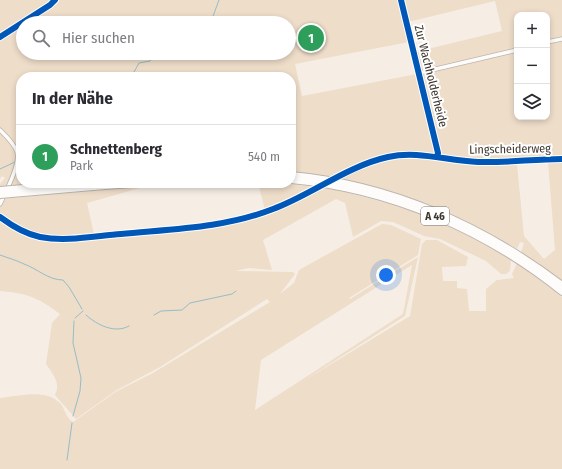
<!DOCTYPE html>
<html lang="de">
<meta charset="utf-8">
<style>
:root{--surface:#fff;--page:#f2f2f3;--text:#2b2b33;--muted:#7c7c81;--line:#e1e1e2;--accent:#2563eb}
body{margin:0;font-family:"Fira Sans Condensed",sans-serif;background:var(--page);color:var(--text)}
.controls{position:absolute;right:12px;top:12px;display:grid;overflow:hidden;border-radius:8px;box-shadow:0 2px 6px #0003}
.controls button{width:36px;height:36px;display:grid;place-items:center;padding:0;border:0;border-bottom:1px solid var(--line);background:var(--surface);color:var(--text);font:20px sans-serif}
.you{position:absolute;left:386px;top:275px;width:14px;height:14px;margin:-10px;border:3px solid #fff;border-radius:50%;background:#1a73e8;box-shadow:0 0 0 6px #1a73e833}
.badge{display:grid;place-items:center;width:26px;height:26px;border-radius:50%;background:var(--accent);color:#fff;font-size:13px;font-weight:700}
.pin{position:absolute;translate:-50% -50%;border:2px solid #fff;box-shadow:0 1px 4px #0006}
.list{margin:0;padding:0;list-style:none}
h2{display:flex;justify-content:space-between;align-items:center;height:52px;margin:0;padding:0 16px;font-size:17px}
h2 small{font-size:13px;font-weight:400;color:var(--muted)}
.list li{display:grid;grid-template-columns:26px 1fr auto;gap:12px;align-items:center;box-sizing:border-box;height:64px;padding:0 16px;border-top:1px solid var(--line)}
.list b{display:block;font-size:15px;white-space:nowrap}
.list p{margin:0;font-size:13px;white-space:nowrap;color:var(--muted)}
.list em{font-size:13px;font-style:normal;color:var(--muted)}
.icon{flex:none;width:22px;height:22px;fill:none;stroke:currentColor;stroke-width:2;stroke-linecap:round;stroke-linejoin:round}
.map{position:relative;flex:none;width:562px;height:469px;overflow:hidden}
.search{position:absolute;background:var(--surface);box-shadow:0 2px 6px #0003;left:16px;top:16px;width:280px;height:44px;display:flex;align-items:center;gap:10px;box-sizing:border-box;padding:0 14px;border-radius:22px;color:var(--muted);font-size:15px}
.panel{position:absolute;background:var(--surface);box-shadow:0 2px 6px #0003;left:16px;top:72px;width:280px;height:116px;border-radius:16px}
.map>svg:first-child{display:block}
</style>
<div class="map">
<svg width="562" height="469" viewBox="0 0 562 469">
<rect width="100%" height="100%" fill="#f6eee5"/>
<path fill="#eeddc9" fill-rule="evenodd" d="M0,0H562V282L521,252L524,243L520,242L517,249C462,217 403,192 341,180L348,175L337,174L330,178L291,172V77H21V183H56L0,189V184L5,178L2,176L0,179ZM495,1L502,31L415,52L408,22ZM517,15H547V117H517ZM23,23H289V53H23ZM409,42L417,74L302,96L295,64ZM548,162L555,250L544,259L524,236L517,164Z
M258,183H280L314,187L265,210Z
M147,186L87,203L94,234L176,226V230C213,227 246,221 280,209C295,204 310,192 325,189C333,188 344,192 352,194C401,205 471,229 511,260L510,271L506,274H501L486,261L440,239L424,236L393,222L381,221L353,237L345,203L336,199L263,240L272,270L249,268L235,271L293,272L295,274L280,294L294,283L299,270L382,224L391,225L421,239L418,255L349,298L350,299L418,257L405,316L300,383L410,316L422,244L426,240H437L468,257L466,266L442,267L443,281H457V288L467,289L469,311H486V289L497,280L514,278L512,274L517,263L562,297V469H0V398C19,396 46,388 61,404C65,410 67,419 73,422L117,391L153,373L270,302L267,299L160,367L117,390L76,419L55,395C61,382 53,375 46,364L52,323L60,314C39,298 27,293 0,291V199ZM412,265L403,314L255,410L261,360Z"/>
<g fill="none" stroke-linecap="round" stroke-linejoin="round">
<path stroke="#97bcc8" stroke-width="1" d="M208,23L212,19L219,0
M128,77L134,72L139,63L150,61L157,53
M0,169L15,162
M0,255C8,258 16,260 24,264C38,269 48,280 63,280L69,287L82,309
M86,315C97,325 115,334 129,326
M154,315L161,311L182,310L190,303L232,294L236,291
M75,318L83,311
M73,416L80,391L81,378L73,343L74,321
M67,460L72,423"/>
<defs>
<path id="minor" d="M401,0L438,153L437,157
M547,42L562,39
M419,73L517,50
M0,130C6,136 14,143 17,152C21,164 5,193 0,204"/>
<path id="tertiary" d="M343,175C370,162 395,152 425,155C444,157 463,162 483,162C509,163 536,159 562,159
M0,217C12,227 25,234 40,237C69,242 100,236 129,233C169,229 211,229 250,217C271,211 291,201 312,191"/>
<path id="motorway" d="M291,175C390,184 483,225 562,285
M291,180C390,189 485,230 562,292
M93,187L145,183"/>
</defs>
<use href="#minor" stroke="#bcb5ad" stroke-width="5"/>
<use href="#tertiary" stroke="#bcb5ad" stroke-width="5.5"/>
<use href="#motorway" stroke="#bcb5ad" stroke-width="8"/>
<use href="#minor" stroke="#fefcfb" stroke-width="3.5"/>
<use href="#tertiary" stroke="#fefcfb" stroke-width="4"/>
<use href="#motorway" stroke="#fefcfb" stroke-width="6"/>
<defs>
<path id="tertiary-bridge" d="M312,191L343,175"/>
<path id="motorway-bridge" d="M0,190L82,183
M0,195L93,187"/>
</defs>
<use href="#tertiary-bridge" stroke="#bcb5ad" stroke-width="5.5" stroke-linecap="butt"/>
<use href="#motorway-bridge" stroke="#bcb5ad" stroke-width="8" stroke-linecap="butt"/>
<use href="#tertiary-bridge" stroke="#fefcfb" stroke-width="4"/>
<use href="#motorway-bridge" stroke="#fefcfb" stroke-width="6"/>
<defs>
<path id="cycleway" d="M401,0L438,153L437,157
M0,37L50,5L55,0
M0,217C12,226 25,234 40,237C66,242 95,236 121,234C172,229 225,228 273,209C311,195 347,166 388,157C418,150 447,161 478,162C506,163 534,159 562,159"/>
</defs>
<use href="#cycleway" stroke="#fff" stroke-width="8"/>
<use href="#cycleway" stroke="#0057b8" stroke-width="6"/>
</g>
<g text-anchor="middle" stroke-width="4" stroke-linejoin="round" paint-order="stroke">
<rect fill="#fff" stroke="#77726c" stroke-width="1" x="421" y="207" width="28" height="18" rx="3"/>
<g font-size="11" font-weight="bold" fill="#3d362d">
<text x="435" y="220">A 46</text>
</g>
<g font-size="12" fill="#3d362d" stroke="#fff">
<text transform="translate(431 76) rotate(76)" y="4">Zur Wachholderheide</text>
<text transform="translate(510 149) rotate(-1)" y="4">Lingscheiderweg</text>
</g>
</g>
</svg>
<div class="controls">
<button>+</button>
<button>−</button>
<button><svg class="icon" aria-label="layers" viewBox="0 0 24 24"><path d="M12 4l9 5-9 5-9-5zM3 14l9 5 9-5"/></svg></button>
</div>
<div class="you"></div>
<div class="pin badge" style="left:311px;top:38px;background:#2e9e5b">1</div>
<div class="search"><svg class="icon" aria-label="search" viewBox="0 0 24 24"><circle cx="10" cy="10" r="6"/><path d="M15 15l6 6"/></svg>Hier suchen</div>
<section class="panel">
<h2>In der Nähe<small></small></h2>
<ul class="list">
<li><span class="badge" style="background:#2e9e5b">1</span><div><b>Schnettenberg</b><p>Park</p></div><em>540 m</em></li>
</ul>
</section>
</div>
